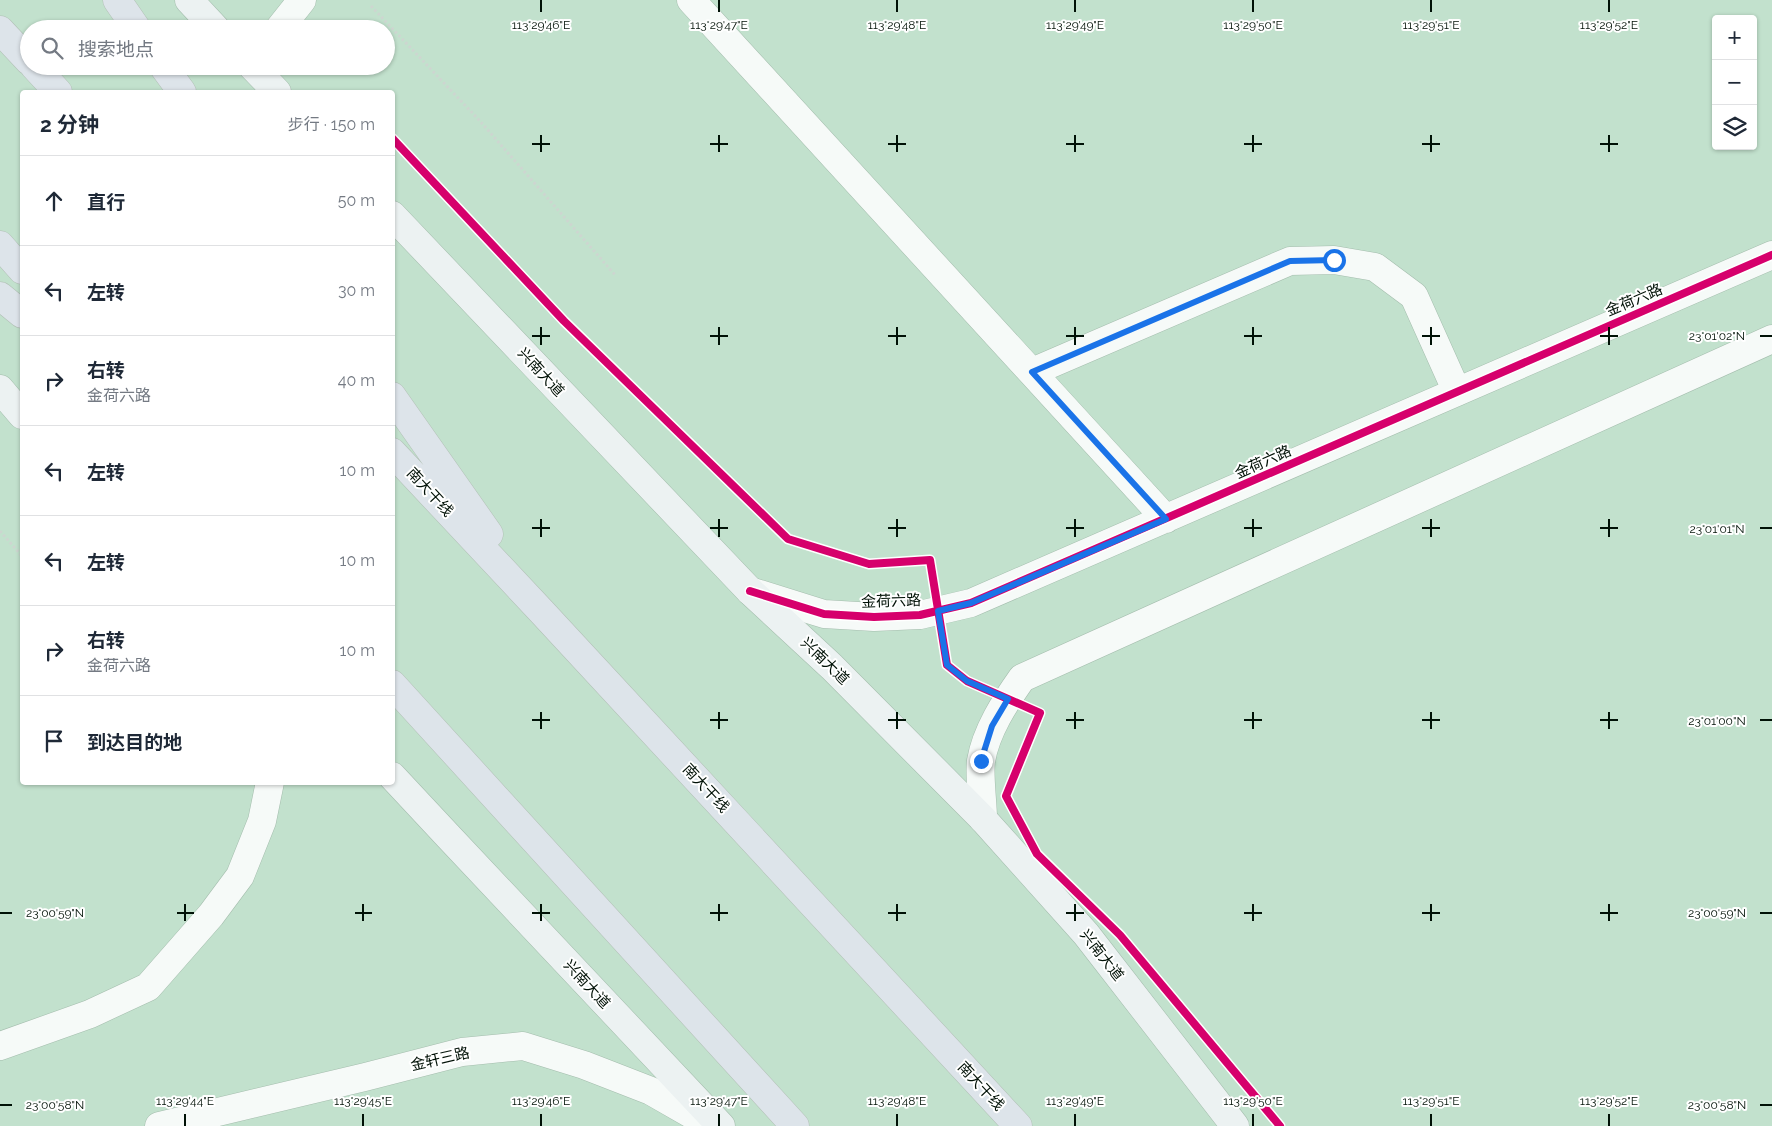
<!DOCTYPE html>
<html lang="zh">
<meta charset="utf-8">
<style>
:root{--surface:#fff;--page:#f6f6f7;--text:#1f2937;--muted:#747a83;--line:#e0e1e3}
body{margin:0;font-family:Raleway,"Noto Sans SC",sans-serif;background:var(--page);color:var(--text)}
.controls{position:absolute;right:15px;top:15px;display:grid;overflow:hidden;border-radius:5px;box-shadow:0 1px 4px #0004}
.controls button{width:45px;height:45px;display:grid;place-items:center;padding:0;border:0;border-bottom:1px solid var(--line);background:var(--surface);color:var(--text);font:25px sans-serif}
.stop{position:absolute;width:15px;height:15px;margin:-11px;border:4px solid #1a73e8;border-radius:50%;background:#fff}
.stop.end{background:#1a73e8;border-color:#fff;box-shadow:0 1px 5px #0008}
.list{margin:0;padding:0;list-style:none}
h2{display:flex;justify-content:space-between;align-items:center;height:65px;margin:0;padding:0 20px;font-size:21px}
h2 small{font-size:16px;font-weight:400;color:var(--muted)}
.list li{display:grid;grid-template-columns:32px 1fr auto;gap:15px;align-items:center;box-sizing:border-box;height:90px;padding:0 20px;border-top:1px solid var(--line)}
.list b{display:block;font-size:19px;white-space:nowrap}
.list p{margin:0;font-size:16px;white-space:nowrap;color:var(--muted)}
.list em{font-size:16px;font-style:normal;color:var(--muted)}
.icon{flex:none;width:28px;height:28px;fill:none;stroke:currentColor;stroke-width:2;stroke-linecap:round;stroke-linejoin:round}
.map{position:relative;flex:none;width:1772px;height:1126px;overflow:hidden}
.search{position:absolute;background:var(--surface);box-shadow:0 1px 4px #0004;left:20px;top:20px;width:375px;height:55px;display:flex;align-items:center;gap:12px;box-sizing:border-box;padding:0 18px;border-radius:28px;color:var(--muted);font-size:19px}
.panel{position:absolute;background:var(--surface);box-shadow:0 1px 4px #0004;left:20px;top:90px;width:375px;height:695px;border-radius:5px}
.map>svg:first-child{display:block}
</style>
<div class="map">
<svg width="1772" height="1126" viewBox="0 0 1772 1126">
<rect width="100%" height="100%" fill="#c2e1cd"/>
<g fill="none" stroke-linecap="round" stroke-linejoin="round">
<defs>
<path id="minor" d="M691,0L1166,519
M279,29L302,0
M1032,372L1290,261L1334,260L1375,267L1414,296L1457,392
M750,591L824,614L874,617L920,615L971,603L1772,255
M983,819C983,803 979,776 981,761C986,731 1005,702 1022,678L1772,339"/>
<path id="tertiary" d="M0,1046L90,1014L148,987L211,915L240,876L262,821L270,782
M159,1126L365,1077L462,1052L523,1046L584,1065L651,1091L712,1126"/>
<path id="secondary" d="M189,0L216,29
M252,66L277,92
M392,215L750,591L832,667L983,819L1086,934L1235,1126
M0,389L22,415
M392,776L448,836L721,1126"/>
<path id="trunk" d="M117,0L137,29
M0,30L29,61
M34,66L58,92
M163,66L182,92
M0,245L22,270
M0,296L22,314
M392,396L489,534
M392,452L542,612L1018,1126
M392,684L795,1126"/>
</defs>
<use href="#minor" stroke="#a4bdad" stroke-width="29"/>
<use href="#tertiary" stroke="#a4bdad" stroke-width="29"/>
<use href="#secondary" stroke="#a4bdad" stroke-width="29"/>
<use href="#trunk" stroke="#b2c0b6" stroke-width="29"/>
<path stroke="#cdd6d0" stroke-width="3" stroke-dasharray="2.5 2.5" stroke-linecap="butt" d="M371,6L479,120L616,276
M0,531L22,556"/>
<use href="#minor" stroke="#f6faf8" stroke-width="28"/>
<use href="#tertiary" stroke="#f6faf8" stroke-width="28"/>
<use href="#secondary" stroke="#ecf2f2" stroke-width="28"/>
<use href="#trunk" stroke="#dde4ea" stroke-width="28"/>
<defs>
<path id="cycleway" d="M392,138L564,321L788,539L869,564L930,560L947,665L967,681L1040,713L1006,796L1037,854L1120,935L1280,1126
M750,591L824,614L874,617L920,615L971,603L1772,255"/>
</defs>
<use href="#cycleway" stroke="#fff" stroke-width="11"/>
<use href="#cycleway" stroke="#d6006c" stroke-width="8"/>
</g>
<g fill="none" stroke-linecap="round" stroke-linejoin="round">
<path stroke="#1a73e8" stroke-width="6" d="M981,761L992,726L1008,699L967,681L947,665L938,611L971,603L1166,519L1032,372L1290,261L1334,260"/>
</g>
<path fill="none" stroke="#001106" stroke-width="2" d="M541,0V12M719,0V12M897,0V12M1075,0V12M1253,0V12M1431,0V12M1609,0V12M541,135V152M719,135V152M897,135V152M1075,135V152M1253,135V152M1431,135V152M1609,135V152M532,144H550M710,144H728M888,144H906M1066,144H1084M1244,144H1262M1422,144H1440M1600,144H1618M541,327V345M719,327V345M897,327V345M1075,327V345M1253,327V345M1431,327V345M1609,327V345M532,336H550M710,336H728M888,336H906M1066,336H1084M1244,336H1262M1422,336H1440M1600,336H1618M1760,336H1772M541,519V537M719,519V537M897,519V537M1075,519V537M1253,519V537M1431,519V537M1609,519V537M532,528H550M710,528H728M888,528H906M1066,528H1084M1244,528H1262M1422,528H1440M1600,528H1618M1760,528H1772M541,712V729M719,712V729M897,712V729M1075,712V729M1253,712V729M1431,712V729M1609,712V729M532,720H550M710,720H728M888,720H906M1066,720H1084M1244,720H1262M1422,720H1440M1600,720H1618M1760,720H1772M185,904V921M363,904V921M541,904V921M719,904V921M897,904V921M1075,904V921M1253,904V921M1431,904V921M1609,904V921M0,913H12M177,913H194M355,913H372M532,913H550M710,913H728M888,913H906M1066,913H1084M1244,913H1262M1422,913H1440M1600,913H1618M1760,913H1772M0,1105H12M1760,1105H1772M185,1114V1126M363,1114V1126M541,1114V1126M719,1114V1126M897,1114V1126M1075,1114V1126M1253,1114V1126M1431,1114V1126M1609,1114V1126"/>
<g text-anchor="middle" stroke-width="4" stroke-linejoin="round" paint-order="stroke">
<g font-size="15" fill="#001106" stroke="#fff">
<text transform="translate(1634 300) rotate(-23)" y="5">金荷六路</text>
<text transform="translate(541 372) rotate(47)" y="5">兴南大道</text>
<text transform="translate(1263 462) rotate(-24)" y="5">金荷六路</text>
<text transform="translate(430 492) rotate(47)" y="5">南大干线</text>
<text transform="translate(891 601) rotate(-2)" y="5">金荷六路</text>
<text transform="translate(825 661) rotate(44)" y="5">兴南大道</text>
<text transform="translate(706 788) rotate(47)" y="5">南大干线</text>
<text transform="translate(1102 955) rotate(52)" y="5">兴南大道</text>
<text transform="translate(587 984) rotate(47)" y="5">兴南大道</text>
<text transform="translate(440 1059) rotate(-13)" y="5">金轩三路</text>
<text transform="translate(981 1086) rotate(47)" y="5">南大干线</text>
</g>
</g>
<g font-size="12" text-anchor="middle" fill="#001106" stroke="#fff" stroke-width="4" stroke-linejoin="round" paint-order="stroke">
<text x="541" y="29">113°29'46"E</text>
<text x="719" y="29">113°29'47"E</text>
<text x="897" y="29">113°29'48"E</text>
<text x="1075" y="29">113°29'49"E</text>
<text x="1253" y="29">113°29'50"E</text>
<text x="1431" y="29">113°29'51"E</text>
<text x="1609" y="29">113°29'52"E</text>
<text x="1717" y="340">23°01'02"N</text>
<text x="1717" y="533">23°01'01"N</text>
<text x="1717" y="725">23°01'00"N</text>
<text x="55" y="917">23°00'59"N</text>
<text x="1717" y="917">23°00'59"N</text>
<text x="185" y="1105">113°29'44"E</text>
<text x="363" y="1105">113°29'45"E</text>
<text x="541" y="1105">113°29'46"E</text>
<text x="719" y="1105">113°29'47"E</text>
<text x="897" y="1105">113°29'48"E</text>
<text x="1075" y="1105">113°29'49"E</text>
<text x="1253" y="1105">113°29'50"E</text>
<text x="1431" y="1105">113°29'51"E</text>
<text x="1609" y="1105">113°29'52"E</text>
<text x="55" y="1109">23°00'58"N</text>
<text x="1717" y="1109">23°00'58"N</text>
</g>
</svg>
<div class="controls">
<button>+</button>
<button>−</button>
<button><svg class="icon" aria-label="layers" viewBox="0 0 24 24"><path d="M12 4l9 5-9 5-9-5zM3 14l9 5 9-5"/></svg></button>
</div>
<div class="stop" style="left:1334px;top:260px"></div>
<div class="stop end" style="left:981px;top:761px"></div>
<div class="search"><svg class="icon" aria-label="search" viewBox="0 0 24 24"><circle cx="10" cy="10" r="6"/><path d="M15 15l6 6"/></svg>搜索地点</div>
<section class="panel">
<h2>2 分钟<small>步行 · 150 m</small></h2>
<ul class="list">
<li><svg class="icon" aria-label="ahead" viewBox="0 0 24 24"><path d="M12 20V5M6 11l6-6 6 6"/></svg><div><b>直行</b></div><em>50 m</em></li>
<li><svg class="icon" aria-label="left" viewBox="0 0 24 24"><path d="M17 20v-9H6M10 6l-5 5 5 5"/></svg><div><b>左转</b></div><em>30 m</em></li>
<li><svg class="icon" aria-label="right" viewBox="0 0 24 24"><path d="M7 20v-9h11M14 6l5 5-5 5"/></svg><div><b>右转</b><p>金荷六路</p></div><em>40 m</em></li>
<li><svg class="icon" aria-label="left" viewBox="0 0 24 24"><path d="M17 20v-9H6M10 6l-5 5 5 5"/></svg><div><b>左转</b></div><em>10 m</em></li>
<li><svg class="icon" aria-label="left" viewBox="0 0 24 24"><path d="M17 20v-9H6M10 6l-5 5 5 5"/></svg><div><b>左转</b></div><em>10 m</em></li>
<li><svg class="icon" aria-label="right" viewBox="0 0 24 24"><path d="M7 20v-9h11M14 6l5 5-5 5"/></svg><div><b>右转</b><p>金荷六路</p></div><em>10 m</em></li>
<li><svg class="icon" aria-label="arrive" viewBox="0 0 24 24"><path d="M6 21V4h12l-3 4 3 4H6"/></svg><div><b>到达目的地</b></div></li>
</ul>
</section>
</div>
